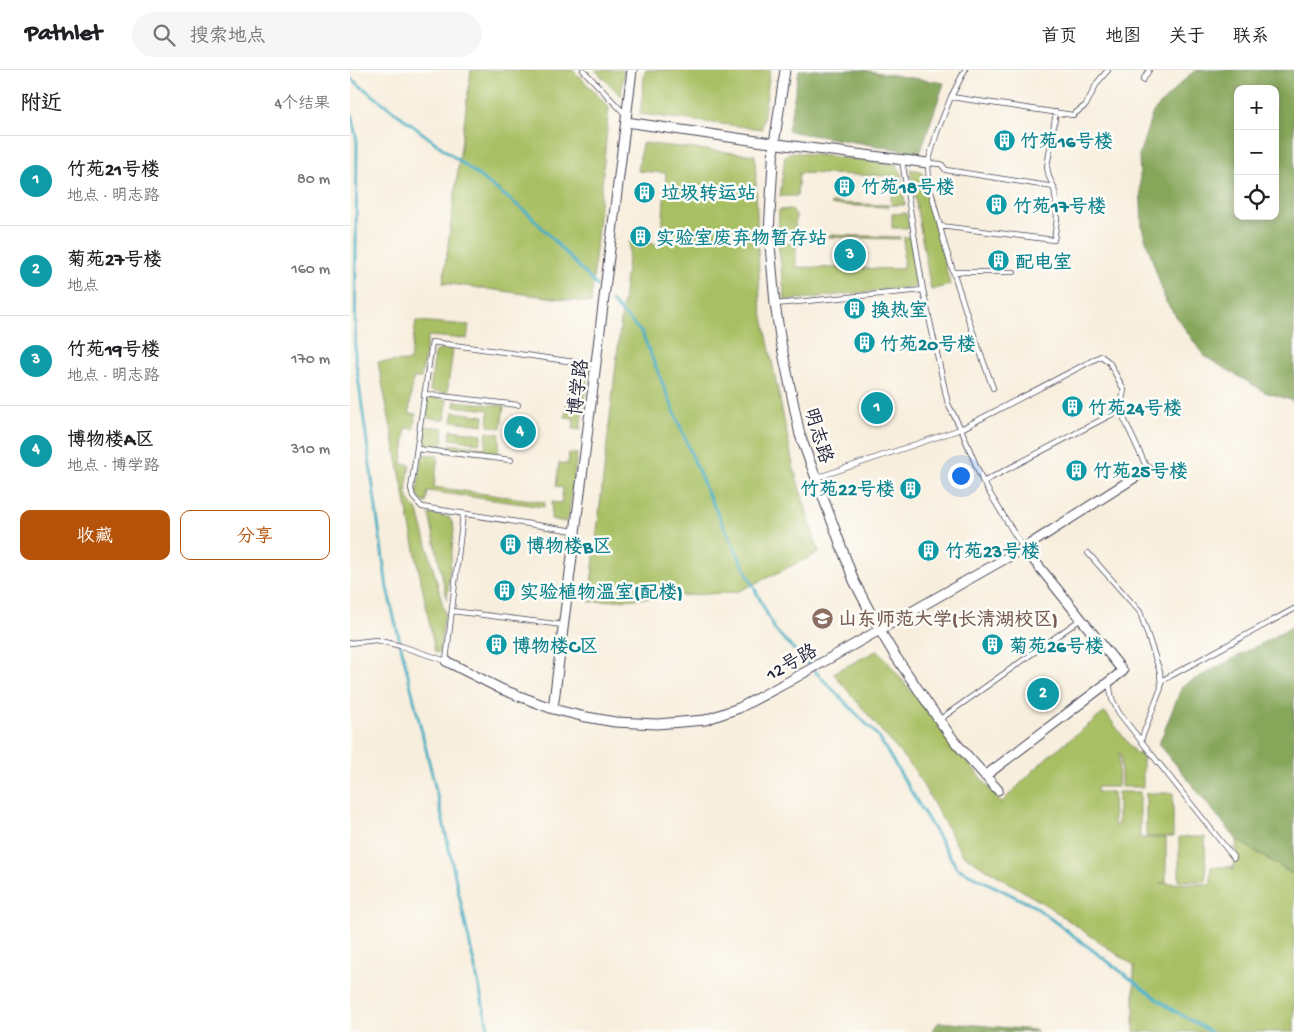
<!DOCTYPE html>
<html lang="zh">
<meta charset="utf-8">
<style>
:root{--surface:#fff;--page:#f6f6f6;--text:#202124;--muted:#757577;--line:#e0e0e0;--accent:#b45309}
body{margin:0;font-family:"Gochi Hand","LXGW WenKai TC",sans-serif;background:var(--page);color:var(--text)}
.controls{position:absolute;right:15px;top:15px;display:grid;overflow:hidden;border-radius:10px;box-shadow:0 2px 8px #0003}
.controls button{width:45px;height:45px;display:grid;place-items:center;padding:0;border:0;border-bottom:1px solid var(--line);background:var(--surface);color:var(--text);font:25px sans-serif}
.you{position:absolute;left:610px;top:405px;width:18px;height:18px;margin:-12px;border:4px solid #fff;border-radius:50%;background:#1a73e8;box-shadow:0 0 0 8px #1a73e833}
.badge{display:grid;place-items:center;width:32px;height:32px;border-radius:50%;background:var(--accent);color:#fff;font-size:16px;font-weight:700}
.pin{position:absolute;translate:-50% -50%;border:2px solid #fff;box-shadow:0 1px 5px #0006}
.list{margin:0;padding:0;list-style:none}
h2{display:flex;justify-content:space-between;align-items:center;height:65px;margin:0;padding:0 20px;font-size:21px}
h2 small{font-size:16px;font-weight:400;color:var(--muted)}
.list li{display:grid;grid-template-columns:32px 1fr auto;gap:15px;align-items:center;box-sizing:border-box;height:90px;padding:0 20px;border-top:1px solid var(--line)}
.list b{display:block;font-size:19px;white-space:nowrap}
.list p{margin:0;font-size:16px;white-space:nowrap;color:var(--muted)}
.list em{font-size:16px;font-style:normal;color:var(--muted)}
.actions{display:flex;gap:10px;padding:15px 20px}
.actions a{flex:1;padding:11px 0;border:1px solid var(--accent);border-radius:10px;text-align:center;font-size:18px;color:var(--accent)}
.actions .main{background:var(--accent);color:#fff}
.icon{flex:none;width:28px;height:28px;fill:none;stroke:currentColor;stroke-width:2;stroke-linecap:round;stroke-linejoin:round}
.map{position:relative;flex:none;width:944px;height:962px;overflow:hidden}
header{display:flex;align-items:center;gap:30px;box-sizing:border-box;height:70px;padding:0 25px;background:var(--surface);border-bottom:1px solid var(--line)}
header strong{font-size:24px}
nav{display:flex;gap:28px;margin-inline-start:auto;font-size:18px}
.search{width:350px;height:45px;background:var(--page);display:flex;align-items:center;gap:12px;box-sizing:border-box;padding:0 18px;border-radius:28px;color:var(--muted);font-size:19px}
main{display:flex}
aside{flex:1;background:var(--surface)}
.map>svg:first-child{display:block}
</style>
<header>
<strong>Pathlet</strong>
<div class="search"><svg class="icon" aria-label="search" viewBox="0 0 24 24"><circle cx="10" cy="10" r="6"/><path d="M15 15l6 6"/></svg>搜索地点</div>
<nav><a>首页</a><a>地图</a><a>关于</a><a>联系</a></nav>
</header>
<main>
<aside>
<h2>附近<small>4个结果</small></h2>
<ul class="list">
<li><span class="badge" style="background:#0f9aa8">1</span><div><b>竹苑21号楼</b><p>地点 · 明志路</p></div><em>80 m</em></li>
<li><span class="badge" style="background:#0f9aa8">2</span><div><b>菊苑27号楼</b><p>地点</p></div><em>160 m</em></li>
<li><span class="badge" style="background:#0f9aa8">3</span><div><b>竹苑19号楼</b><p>地点 · 明志路</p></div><em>170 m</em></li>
<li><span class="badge" style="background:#0f9aa8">4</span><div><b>博物楼A区</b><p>地点 · 博学路</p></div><em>310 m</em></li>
</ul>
<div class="actions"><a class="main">收藏</a><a>分享</a></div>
</aside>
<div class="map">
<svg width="944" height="962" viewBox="0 0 944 962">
<rect width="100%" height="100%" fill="#fdfcf7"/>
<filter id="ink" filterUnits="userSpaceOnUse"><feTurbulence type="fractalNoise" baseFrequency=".02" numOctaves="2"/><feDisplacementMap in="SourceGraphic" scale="10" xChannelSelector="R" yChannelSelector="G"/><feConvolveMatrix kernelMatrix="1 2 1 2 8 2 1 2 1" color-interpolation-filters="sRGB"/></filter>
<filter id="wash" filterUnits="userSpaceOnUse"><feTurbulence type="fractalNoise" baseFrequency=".0096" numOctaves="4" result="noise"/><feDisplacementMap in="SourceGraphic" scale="20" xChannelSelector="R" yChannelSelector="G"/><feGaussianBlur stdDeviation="1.12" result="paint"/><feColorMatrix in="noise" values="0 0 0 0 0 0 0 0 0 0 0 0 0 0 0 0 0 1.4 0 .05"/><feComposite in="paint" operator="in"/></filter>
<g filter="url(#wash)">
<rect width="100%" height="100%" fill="#f8eedd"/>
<path fill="#a9bf64" stroke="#667050" d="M121,0H223L259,37L241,233L93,213Z
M245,0H274L271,26Z
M295,0H420L412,59L290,44Z
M292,73L405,85L410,232L444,399L469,483L387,522L239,532L280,171L311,175L316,103L288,101Z
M441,82L546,94L551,102L555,135H541L542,106L449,103L447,126H430L435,86Z
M560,99L572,101L600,215L581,220Z
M481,133L539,135V137L481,135Z
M441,139L446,145L445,161L442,164H428L429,140Z
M556,143L559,158H542V144Z
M479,165L550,167V169L479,167Z
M554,167H560L568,209L564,217L440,230L435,229L428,173H446V197L553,199Z
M66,251L119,255L117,269L78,266L71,308H63L59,343L66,344L64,359L56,358L52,394L60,395C57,415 51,426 68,441L95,543L89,583L85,582L28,292L60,291Z
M93,279L103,280L97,323L80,321L85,282Z
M223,295L239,297L230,360L223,359L224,348L215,347L219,321L226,322L229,305L222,304Z
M77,327L97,330L95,350L75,348Z
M105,331L154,336L151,358L138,356L139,340L104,336Z
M104,342L134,346L133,355L102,351Z
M74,356L94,358L92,379L72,377Z
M101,360L132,364L130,373L100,369Z
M137,362L150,364L148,385L99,380L100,374L135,378Z
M219,383L227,384L218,450L215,452L201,449L202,432L211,433L213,418L206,416L209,393L218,394Z
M72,384L88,385L84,417L195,432L194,437L78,421L76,433C70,431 69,428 67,423Z
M79,444L99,447L103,454L104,459L97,530Z
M528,580L651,733L697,687L755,642L786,684H793V717H771V684H769L768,717H747V722H763L764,755H768V722H790V768H816V812L811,813L861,814V797H882L883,801L887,770L944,805V962H784V896L699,837L612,784L565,701L483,603Z
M796,723H823V767H796Z
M829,767H855L856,811H829Z"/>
<path fill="#86a65a" stroke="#54644a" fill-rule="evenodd" d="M449,0H512L594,13L570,83L438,61Z
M846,0H944V331L915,322L854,286L816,232L792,158L789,85L803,42L838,6ZM888,19H925V146H888Z
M944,556V805L887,770L809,674L832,616Z
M589,952L685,960L688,962H581Z"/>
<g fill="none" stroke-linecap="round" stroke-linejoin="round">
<path stroke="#43adc2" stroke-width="3" d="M0,8L179,144L247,216
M0,39L7,71L5,285L37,518L89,733L139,962
M261,231L292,263L357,422L425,560L528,666L607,798L684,836L818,937L861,962"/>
</g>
</g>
<g filter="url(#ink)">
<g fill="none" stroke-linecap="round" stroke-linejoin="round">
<defs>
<path id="service" d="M233,0L275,44
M615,0L601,27L587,62L578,93L579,114L595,176L620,254L643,318
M793,10L799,0
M601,27L723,45L736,35L747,13L758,0
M552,90L573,220L598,334L611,359L633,412L673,478
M578,93L591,94L596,100L704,117
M590,156L704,170L707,149L706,133L704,117L699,107L697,97L706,42
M604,202H664
M425,234L573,220
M74,324L168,335
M67,379L161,390
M466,408L611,359L751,286L759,292L774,320L770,340L794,392L798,399
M633,412L770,340
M224,461L72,437L63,427L61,419L82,272L246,295
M738,483L790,542L810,602L811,618L791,670
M102,541L213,555
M0,573L26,570L51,576L96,591L113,444
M811,611L944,539
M759,613L762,629L769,643L884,788
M589,650L731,549"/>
<path id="minor" d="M435,0L424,74L419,163L425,234L431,273L450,365L504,511L529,559L544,584L589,650L606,673L648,720
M276,52L435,75L578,93
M96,591L151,619L203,639L231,646L265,652L307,654L355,650L389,638L436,613L674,478L798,399
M203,639C229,426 257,213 282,0
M635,706L773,601L674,478"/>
</defs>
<use href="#service" stroke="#424153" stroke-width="6"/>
<use href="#minor" stroke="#424153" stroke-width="11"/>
<use href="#service" stroke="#fff" stroke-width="4.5"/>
<use href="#minor" stroke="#fff" stroke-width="9"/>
</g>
</g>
<defs>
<symbol id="building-disc" viewBox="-11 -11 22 22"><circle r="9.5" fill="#0f9aa8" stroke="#fdfcf7"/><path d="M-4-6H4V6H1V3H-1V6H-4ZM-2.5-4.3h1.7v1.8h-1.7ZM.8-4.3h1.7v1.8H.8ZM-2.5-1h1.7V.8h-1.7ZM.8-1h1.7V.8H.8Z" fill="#fff"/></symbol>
<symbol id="university-disc" viewBox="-11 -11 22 22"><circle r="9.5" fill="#8d6e63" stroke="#fdfcf7"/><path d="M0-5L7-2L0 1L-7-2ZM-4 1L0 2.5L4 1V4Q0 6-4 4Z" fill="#fff"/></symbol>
</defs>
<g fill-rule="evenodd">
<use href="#building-disc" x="642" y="58" width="25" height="25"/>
<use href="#building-disc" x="482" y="104" width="25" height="25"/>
<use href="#building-disc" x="282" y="110" width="25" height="25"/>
<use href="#building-disc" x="634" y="122" width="25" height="25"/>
<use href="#building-disc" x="278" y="154" width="25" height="25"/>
<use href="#building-disc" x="636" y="178" width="25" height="25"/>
<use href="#building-disc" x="492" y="226" width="25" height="25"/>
<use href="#building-disc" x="502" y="260" width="25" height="25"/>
<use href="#building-disc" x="710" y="324" width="25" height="25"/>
<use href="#building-disc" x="714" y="388" width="25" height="25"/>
<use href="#building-disc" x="548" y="406" width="25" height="25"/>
<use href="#building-disc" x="148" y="462" width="25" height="25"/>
<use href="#building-disc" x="566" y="468" width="25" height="25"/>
<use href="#building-disc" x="142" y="508" width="25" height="25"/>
<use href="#university-disc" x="460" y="536" width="25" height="25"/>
<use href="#building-disc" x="134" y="562" width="25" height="25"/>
<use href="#building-disc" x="630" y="562" width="25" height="25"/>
</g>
<g text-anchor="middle" stroke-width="5" stroke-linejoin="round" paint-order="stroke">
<g font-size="19" font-weight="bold" fill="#0d838f" stroke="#fdfcf7" text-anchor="start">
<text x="670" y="77">竹苑16号楼</text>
<text x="511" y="123">竹苑18号楼</text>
<text x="311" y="129">垃圾转运站</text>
<text x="663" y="142">竹苑17号楼</text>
<text x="306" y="174">实验室废弃物暂存站</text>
<text x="665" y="198">配电室</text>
<text x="521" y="246">换热室</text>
<text x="530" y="280">竹苑20号楼</text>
<text x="738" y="344">竹苑24号楼</text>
<text x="743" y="407">竹苑25号楼</text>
<text x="545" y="425" text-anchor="end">竹苑22号楼</text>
<text x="176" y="482">博物楼B区</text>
<text x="595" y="487">竹苑23号楼</text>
<text x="170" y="528">实验植物温室(配楼)</text>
<text x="162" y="582">博物楼C区</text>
<text x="659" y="582">菊苑26号楼</text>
</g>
<g font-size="19" fill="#22223b" stroke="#fdfcf7">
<text transform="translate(227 317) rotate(-83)" y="7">博学路</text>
<text transform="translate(470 365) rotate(73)" y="7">明志路</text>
<text transform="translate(441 591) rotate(-29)" y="7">12号路</text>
</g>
<g font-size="19" font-weight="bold" fill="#785e54" stroke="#fdfcf7" text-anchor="start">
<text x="488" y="555">山东师范大学(长清湖校区)</text>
</g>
</g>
</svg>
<div class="controls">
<button>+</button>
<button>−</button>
<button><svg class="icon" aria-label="locate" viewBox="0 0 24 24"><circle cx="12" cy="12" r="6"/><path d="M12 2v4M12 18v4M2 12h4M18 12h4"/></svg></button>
</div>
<div class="you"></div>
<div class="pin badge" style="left:527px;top:338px;background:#0f9aa8">1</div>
<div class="pin badge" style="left:693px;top:624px;background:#0f9aa8">2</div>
<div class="pin badge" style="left:500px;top:185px;background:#0f9aa8">3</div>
<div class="pin badge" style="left:170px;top:362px;background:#0f9aa8">4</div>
</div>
</main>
